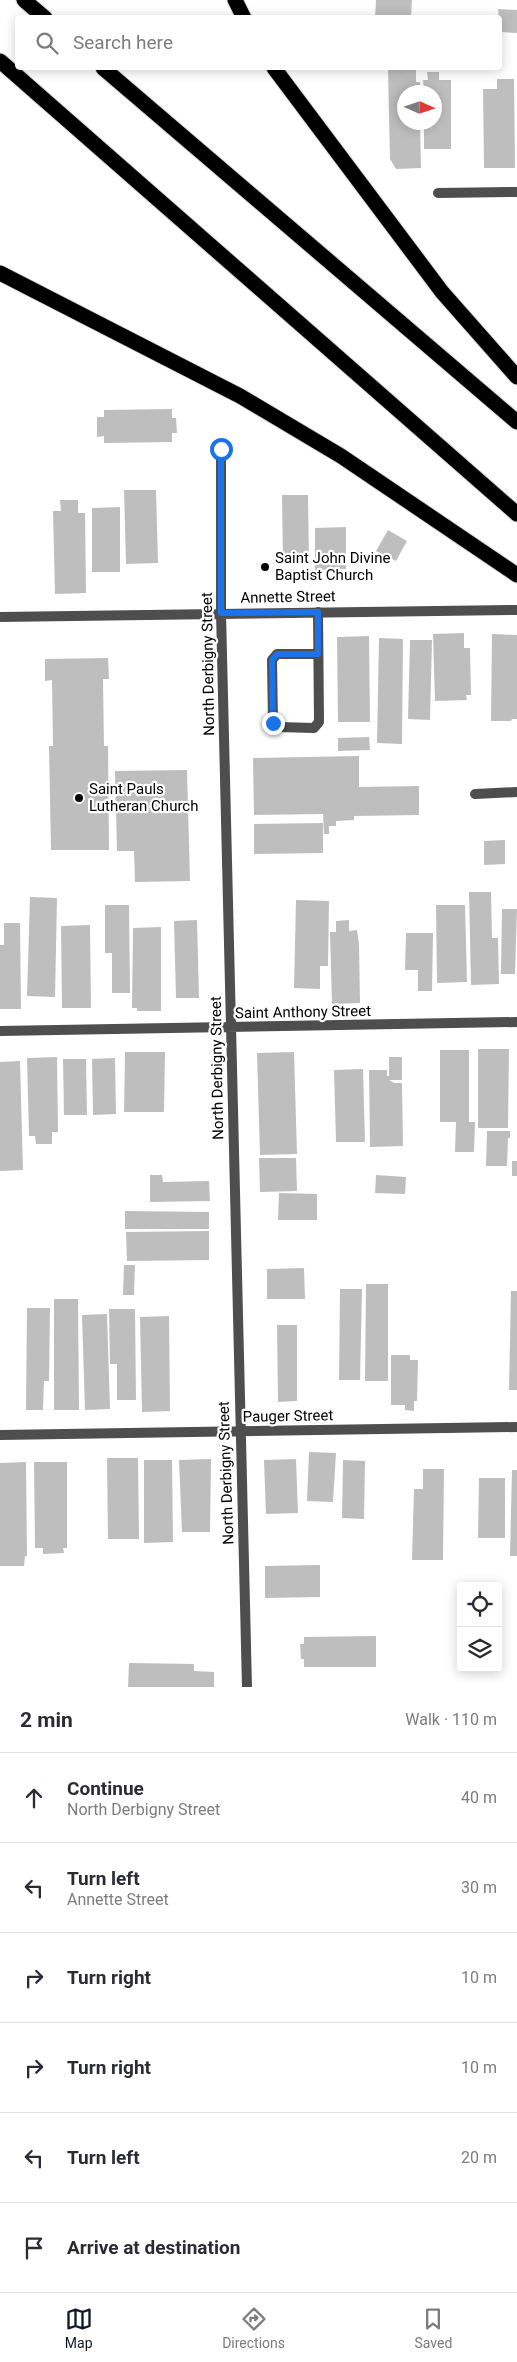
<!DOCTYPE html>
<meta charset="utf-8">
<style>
:root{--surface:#fff;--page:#f7f7f7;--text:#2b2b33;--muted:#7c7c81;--line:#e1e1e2;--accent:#111827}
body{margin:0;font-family:Roboto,sans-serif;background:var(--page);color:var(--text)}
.controls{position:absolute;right:15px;bottom:15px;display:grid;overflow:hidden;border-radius:5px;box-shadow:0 2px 12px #0003}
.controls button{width:45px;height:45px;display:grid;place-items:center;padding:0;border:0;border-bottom:1px solid var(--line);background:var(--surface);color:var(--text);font:25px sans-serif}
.compass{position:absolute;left:397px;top:85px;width:45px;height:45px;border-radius:50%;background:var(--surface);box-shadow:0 2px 12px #0003;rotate:93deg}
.stop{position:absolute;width:15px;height:15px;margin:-11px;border:4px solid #1a73e8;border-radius:50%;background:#fff}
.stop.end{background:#1a73e8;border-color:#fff;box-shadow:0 1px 5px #0008}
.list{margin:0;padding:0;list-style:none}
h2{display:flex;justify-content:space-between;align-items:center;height:65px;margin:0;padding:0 20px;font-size:21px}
h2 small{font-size:16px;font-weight:400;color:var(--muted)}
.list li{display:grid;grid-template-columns:32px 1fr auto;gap:15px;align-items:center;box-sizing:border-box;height:90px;padding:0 20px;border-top:1px solid var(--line)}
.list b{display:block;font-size:19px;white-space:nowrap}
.list p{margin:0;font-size:16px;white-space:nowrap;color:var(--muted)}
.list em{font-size:16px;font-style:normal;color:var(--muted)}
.icon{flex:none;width:28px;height:28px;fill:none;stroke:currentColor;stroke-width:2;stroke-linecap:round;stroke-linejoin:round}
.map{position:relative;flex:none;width:517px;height:1687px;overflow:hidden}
.search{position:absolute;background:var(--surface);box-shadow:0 2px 12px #0003;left:15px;right:15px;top:15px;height:55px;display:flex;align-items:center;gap:12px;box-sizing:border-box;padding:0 18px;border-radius:5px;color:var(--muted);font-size:19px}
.sheet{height:605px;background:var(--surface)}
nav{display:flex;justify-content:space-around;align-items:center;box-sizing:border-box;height:70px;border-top:1px solid var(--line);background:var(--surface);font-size:14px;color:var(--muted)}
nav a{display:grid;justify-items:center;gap:2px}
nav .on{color:var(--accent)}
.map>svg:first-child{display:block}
</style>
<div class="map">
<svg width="517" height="1687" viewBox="0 0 517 1687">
<rect width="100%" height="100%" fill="#fff"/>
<path fill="#bebebe" d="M376,0H412L411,18H375Z
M498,9L517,10V33L500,32Z
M388,70H416V82H420V92H404V122H420L421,168L396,169L390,159Z
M427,72H439V80H451V149H424V122H434V92H424L423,80H428Z
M497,79H514L515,168H484L483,89H497Z
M172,409V418H176L177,433H172V442L104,443V436L97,437V417H104V410Z
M124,490H156L158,563L126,564Z
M282,495H308L309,564H283Z
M60,500H78V513H85L86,593L55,594L53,511H61Z
M120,507V572H92V508Z
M346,527V569L315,570V528Z
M388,530L407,541L396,561L376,551Z
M464,633V648H470L471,695H466L467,700L435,701L433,634Z
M492,634L517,635V719H512L511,721H491Z
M369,636L370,722H338L337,637Z
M379,638L403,639L402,744L377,743Z
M410,640H432L430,720L408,719Z
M108,658L109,679H103L104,746H108L109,850H51L49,746H53L52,680L45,681V659Z
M369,737L370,750L338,751V738Z
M359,756V787L419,786V815L354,816V820L336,821V826H329V834H324L323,814L254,815L253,758Z
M187,770L190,881L135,882L134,851H117L115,771Z
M323,823V853L254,854V824Z
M505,840V864L484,865V841Z
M469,892H491L492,938H498L499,984L471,985Z
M30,897L57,898L55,997L27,996Z
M296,900L329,901L328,966H320V989L294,988Z
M105,905H129L130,993H112V953H105Z
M436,905H465L467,982L437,983Z
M502,909H517L515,974H501Z
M197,920L199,998H176L174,921Z
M349,920V931L357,930L359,945L360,1003L332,1004L330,932H336V921Z
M4,923H20L21,1009H0V945H4Z
M90,925L91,1008H62L61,926Z
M161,927V1011H137V1008H132L133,928Z
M406,933H433L432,991H418V970H405Z
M478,1049H509L508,1128H478Z
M440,1050H469V1122H475L474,1152H455L456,1122H440Z
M125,1052H165L164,1112H124Z
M294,1052L297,1154L260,1155L257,1053Z
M57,1057L58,1132H52V1144H36L35,1136H29L27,1058Z
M389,1057H402V1080H389L394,1083H402L403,1146L370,1147L369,1070H387V1076H389Z
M115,1058L116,1114L93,1115L92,1059Z
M63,1059H86L87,1115H64Z
M20,1061L23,1170L0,1171V1062Z
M363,1069L365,1142H336L334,1070Z
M487,1131H510V1138H508L507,1166H486Z
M259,1158H296L297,1191L260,1192Z
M512,1161H517V1176H512Z
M150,1175H162L163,1182L209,1181L210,1201L150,1202Z
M376,1175L406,1177L405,1194L375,1193Z
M279,1193L317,1194V1220H278Z
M125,1211L209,1212V1229H125Z
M209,1231V1260L127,1261L126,1232Z
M124,1265H135L134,1295H123Z
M304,1268L305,1299H267V1269Z
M366,1284H388V1381H365Z
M340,1289H362L360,1380H339Z
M511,1291H517V1390H509Z
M54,1299H78L79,1410H54Z
M27,1308H50L49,1381H44L43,1410H26Z
M109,1309H135L136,1400H117V1364H110Z
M107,1314L110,1409L85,1410L82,1315Z
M169,1316L170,1411L142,1412L140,1317Z
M277,1325H297V1401L278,1402Z
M391,1355H410V1360H418L417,1401H414V1411L405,1410V1405H391Z
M309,1452L336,1453L333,1502L307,1501Z
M107,1458H138L139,1539H108Z
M211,1459L210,1532H182L179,1460Z
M296,1459L298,1513L266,1514L264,1460Z
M144,1460H172L173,1542L144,1543Z
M343,1460L365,1461L364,1519L342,1518Z
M26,1462L27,1556H25L24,1566H0V1463Z
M34,1462H67V1548H63L64,1553L43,1554V1548H35Z
M423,1469H444L443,1560H412L414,1489H423Z
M512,1470H517V1556H510Z
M479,1478H505V1538H478Z
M320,1565V1597L265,1598V1566Z
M376,1636V1667H304V1659H301L300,1644H304V1637Z
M129,1663L194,1664V1671L214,1672V1687H128Z"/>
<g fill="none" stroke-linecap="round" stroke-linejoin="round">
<defs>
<path id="motorway" d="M24,0L45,18
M235,0L244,18
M0,61L517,514
M103,68L517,422
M274,68L442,292L517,377
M0,273L240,396L341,456L517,575"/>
</defs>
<use href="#motorway" stroke="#dbdbdb" stroke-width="17"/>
<path stroke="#4e4e4e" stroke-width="10" d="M318,612L319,722L314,728L278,727L273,723L272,660L277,654H318
M475,794L517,792"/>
<path stroke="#4e4e4e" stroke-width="10" d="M438,193L517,192
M221,449V613L247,1687
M0,617L517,610
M0,1031L517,1022
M0,1435L517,1427"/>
<use href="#motorway" stroke="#000" stroke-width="15"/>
</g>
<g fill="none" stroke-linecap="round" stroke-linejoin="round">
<path stroke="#1a73e8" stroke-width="6" d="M221,449V613L318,612V654H277L272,660L273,723"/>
</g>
<g fill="#000" stroke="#fff" stroke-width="2">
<circle cx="265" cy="567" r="5"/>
<circle cx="79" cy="798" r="5"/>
</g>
<g text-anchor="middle" stroke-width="4.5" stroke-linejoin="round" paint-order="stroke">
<g font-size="15" fill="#000" stroke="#fff" text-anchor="start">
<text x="275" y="563">Saint John Divine<tspan x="275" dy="17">Baptist Church</tspan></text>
<text x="89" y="794">Saint Pauls<tspan x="89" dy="17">Lutheran Church</tspan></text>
</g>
<g font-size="15" fill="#000" stroke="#fff">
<text transform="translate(288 597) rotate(-1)" y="5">Annette Street</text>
<text transform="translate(208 664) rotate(-91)" y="5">North Derbigny Street</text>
<text transform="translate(303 1012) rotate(-1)" y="5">Saint Anthony Street</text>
<text transform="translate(217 1068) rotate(-91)" y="5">North Derbigny Street</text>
<text transform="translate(288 1416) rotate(-1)" y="5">Pauger Street</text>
<text transform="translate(226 1473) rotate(-92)" y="5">North Derbigny Street</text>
</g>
</g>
</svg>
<div class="controls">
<button><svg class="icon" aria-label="locate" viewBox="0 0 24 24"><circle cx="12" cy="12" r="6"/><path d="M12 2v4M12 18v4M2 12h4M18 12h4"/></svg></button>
<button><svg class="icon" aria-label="layers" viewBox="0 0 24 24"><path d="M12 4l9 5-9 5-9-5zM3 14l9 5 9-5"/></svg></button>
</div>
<svg class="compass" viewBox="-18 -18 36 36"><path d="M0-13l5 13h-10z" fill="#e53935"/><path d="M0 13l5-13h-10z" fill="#7c7c81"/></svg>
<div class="stop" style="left:221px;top:449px"></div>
<div class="stop end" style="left:273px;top:723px"></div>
<div class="search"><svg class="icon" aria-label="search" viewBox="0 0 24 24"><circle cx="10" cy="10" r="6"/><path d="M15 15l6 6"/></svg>Search here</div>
</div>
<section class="sheet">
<h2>2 min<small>Walk · 110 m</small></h2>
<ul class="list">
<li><svg class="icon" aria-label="ahead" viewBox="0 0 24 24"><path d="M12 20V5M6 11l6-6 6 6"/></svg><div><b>Continue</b><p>North Derbigny Street</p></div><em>40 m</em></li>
<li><svg class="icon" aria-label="left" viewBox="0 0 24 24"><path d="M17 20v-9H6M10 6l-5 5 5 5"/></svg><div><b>Turn left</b><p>Annette Street</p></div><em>30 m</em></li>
<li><svg class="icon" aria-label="right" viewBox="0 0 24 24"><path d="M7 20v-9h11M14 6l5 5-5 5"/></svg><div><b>Turn right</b></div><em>10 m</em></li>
<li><svg class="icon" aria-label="right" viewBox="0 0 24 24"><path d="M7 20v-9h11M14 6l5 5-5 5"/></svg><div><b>Turn right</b></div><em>10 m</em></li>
<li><svg class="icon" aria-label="left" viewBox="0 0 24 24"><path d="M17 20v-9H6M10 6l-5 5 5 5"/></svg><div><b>Turn left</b></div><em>20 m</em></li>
<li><svg class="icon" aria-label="arrive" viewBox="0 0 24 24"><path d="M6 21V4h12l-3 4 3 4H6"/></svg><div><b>Arrive at destination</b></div></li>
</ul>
</section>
<nav>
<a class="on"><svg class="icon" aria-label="map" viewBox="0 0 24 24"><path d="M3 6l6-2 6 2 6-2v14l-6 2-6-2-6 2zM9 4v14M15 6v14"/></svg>Map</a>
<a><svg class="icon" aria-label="directions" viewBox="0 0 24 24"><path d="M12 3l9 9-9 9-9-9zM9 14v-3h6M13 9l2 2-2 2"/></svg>Directions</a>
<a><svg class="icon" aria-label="saved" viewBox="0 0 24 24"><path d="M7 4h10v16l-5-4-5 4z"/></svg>Saved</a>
</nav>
